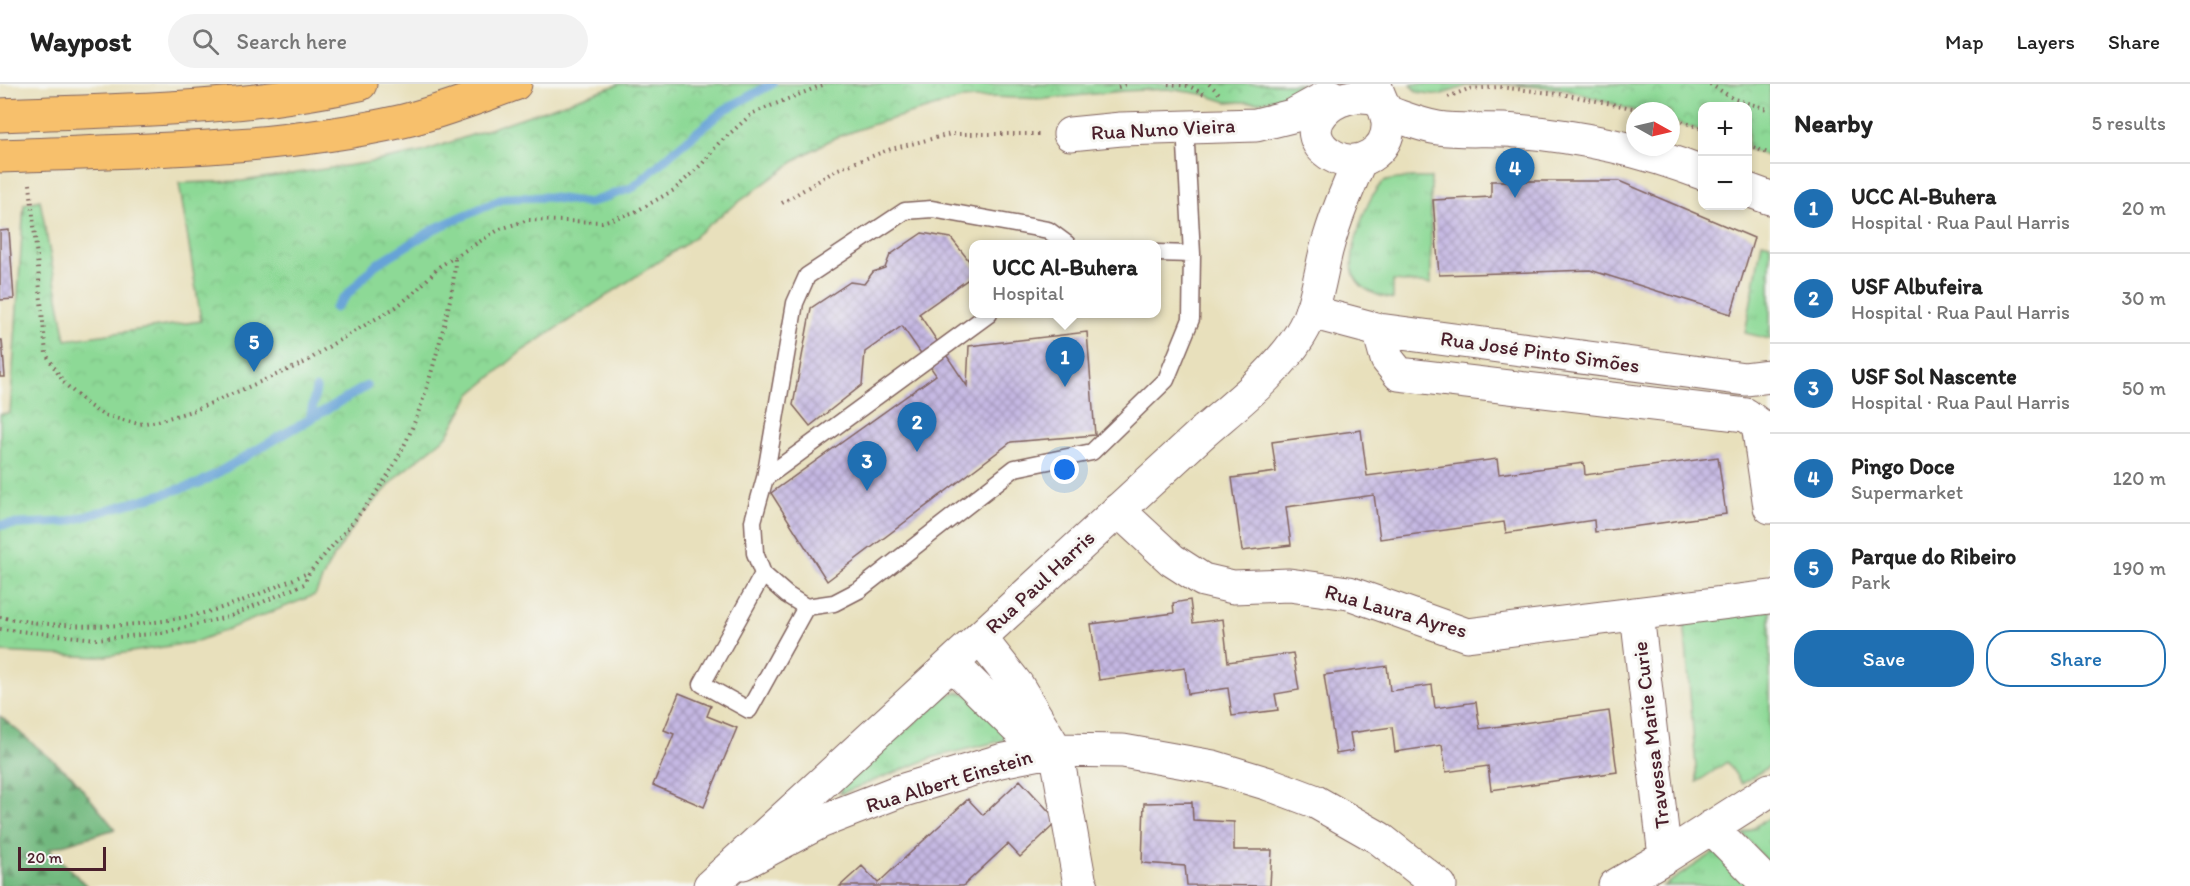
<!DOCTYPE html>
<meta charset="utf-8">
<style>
:root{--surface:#fff;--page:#f2f2f2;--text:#222;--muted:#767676;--line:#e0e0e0;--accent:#1f6fb2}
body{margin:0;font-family:Itim,sans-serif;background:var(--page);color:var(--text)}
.controls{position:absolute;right:18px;top:18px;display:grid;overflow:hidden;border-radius:12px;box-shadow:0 3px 9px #0003}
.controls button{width:54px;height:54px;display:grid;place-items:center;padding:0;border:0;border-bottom:2px solid var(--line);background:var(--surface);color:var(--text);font:30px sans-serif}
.compass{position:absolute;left:1626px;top:18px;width:54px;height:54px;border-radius:50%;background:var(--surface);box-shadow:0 3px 9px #0003;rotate:98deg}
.scale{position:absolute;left:18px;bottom:15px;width:88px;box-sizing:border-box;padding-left:6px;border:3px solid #4a1f2b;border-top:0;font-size:16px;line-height:21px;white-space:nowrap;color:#4a1f2b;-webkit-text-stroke:4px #f6f6f2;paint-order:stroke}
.you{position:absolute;left:1065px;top:386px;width:21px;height:21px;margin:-15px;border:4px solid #fff;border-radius:50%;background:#1a73e8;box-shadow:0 0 0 9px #1a73e833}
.badge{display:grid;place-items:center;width:39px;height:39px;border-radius:50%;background:var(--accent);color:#fff;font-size:20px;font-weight:700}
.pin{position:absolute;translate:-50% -50px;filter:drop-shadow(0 2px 3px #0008)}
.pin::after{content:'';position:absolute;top:32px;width:21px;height:18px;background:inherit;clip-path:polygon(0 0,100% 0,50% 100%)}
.popup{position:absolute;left:969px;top:156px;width:192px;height:78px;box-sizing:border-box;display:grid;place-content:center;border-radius:12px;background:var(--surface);filter:drop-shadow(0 2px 4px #0005);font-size:20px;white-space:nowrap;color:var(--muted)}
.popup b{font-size:22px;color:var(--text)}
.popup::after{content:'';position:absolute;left:50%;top:100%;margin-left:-12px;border:12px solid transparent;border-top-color:var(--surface)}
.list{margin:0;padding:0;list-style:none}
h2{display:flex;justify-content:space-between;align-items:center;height:78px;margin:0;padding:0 24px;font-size:26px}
h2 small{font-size:20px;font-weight:400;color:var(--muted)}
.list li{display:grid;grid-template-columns:39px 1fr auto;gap:18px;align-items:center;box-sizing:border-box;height:90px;padding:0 24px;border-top:2px solid var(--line)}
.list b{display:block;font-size:22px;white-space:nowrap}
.list p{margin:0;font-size:20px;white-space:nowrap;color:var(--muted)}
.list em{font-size:20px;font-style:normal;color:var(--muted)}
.actions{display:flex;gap:12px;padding:18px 24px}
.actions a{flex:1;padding:14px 0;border:2px solid var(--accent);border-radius:24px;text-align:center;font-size:21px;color:var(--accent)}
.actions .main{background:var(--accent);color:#fff}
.icon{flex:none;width:33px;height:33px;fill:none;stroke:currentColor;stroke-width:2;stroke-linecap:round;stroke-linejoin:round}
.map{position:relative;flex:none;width:1770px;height:802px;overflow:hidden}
header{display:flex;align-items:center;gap:36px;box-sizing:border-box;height:84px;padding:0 30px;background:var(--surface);border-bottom:2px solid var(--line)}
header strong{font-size:28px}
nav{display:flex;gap:33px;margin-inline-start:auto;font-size:21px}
.search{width:420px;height:54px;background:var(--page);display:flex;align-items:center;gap:15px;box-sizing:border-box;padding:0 21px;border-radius:33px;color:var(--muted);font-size:22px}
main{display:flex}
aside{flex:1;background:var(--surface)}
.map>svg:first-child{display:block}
</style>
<header>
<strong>Waypost</strong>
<div class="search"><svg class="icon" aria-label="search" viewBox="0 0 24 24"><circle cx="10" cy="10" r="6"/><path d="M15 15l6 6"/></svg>Search here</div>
<nav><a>Map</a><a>Layers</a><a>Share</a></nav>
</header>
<main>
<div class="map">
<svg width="1770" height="802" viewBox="0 0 1770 802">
<defs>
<pattern id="grass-tufts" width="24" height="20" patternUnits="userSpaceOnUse" patternTransform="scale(1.5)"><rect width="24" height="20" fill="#8dd996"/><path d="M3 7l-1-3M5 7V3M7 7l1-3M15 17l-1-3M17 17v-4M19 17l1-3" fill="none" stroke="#7bba81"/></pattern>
<pattern id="forest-firs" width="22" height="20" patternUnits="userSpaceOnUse" patternTransform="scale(1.5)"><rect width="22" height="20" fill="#72b97f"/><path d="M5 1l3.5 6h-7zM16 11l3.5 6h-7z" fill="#609668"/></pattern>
<pattern id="park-crowns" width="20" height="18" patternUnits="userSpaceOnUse" patternTransform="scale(1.5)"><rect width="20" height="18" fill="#8dd996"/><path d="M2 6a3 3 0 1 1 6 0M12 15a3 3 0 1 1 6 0" fill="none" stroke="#7bba81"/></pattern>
<pattern id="building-cross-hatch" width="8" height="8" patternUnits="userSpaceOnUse" patternTransform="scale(1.5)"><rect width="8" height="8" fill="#c5b8e3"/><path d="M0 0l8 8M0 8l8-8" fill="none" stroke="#a295b8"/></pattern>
</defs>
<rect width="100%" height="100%" fill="#f6f6f2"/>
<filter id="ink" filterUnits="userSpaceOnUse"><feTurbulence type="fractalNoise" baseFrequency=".0167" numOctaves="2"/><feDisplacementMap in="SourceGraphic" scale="12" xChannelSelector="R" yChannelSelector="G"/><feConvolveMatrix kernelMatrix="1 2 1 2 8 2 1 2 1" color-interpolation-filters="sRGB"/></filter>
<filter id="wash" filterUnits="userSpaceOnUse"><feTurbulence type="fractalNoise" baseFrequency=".008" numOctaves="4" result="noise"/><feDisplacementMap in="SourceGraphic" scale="24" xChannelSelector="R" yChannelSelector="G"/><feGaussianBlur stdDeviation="1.35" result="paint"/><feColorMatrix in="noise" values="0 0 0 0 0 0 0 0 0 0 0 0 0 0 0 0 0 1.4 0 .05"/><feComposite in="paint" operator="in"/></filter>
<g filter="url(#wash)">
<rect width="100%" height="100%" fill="#e8e0bc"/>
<path fill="url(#grass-tufts)" stroke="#6c7c60" stroke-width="1.5" d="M1407,94H1431V200L1393,197V215C1377,212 1358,206 1353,188C1348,170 1367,108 1384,98C1389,95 1400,95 1407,94Z
M1762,158L1770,160V255L1745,249Z
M1770,526V682L1742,700L1727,678L1697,698L1684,535Z
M957,608L969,611L1014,654L934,673L840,710L842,702L945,612Z
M1770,733V782L1743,750Z
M1718,766L1750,802H1663Z"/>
<path fill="url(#forest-firs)" stroke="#5e6c55" stroke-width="1.5" d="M0,632L72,692L115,745L49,765L87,802H0Z"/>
<path fill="url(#park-crowns)" stroke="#6c7c60" stroke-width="1.5" d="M620,0H1302L1282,13L1258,18H1227L1202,10L1168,5L1123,7L1045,15L991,13L961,15L874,40L834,54L802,72L725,128L684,161L522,267L471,310L447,352L401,389L360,433L329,480L315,511L195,558L99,573L0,568V330L10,329L24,120L40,116L66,256L201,237L179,99L242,97L366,79L422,68Z
M1411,0H1770V73L1748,65V22H1702V47L1671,37V27H1635L1566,5L1501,0L1467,2L1439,11L1417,8Z"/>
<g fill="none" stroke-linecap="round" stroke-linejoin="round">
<path stroke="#66a3d7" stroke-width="9" d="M335,224L375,181L436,144L505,114L547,113L589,119L634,103L674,67L724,26L772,0
M310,335L316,305
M0,441L66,438L200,399L367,302"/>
</g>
<g id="blocks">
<path fill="url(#building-cross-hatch)" d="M1491,97H1619L1754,154L1731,230L1590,186L1439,191L1433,116L1491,113Z
M9,146L14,215L0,216V147Z
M922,149L951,154L974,183V191L919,230L967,302L969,262L1087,248L1095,351L1011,358L827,497L771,409L936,291L902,242L865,268L862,301L810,342L793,321L811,224L850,198L864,200L873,188L885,184L890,171Z
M0,256H2L5,293H0Z
M1361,346L1367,392L1497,375L1499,390L1584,379L1585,391L1718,373L1726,430L1595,448L1594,436L1506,449L1504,438L1380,455L1374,411L1286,423L1291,461L1242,467L1232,394L1276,388L1272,358Z
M1190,516L1193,539L1223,535L1228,578L1293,569L1299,606L1275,610L1278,626L1232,632L1228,604L1188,610L1185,584L1099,596L1091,540L1174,529L1173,519Z
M1387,582L1390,607L1432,601L1435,624L1476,618L1480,645L1609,627L1617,688L1491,706L1488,682L1446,688L1442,661L1395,668L1392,643L1350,649L1353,667L1336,670L1324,591Z
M679,609L711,622L707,632L737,644L704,723L653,701L674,650L664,646Z
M1020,696L1058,737L1020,773L1008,760L963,802H840L862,782L878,799L968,715L983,731Z
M1192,718L1193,736L1234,738V766H1272L1270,802L1187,801L1185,782L1142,779L1144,719Z"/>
</g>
</g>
<g filter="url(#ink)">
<use href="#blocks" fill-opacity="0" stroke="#81635e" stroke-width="1.5"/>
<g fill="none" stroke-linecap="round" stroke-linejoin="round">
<defs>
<path id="service" d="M1067,160L1048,146L932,125L905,127L807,192L795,219L765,394L753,437L755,469L763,490L787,511L806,523L834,519L859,506L1015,384L1092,368L1166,296L1191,235L1192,170L1185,43
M1156,169L1192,170
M765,394L989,230
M763,490L702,600L749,626L806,523"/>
<path id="minor" d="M1386,28C1404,34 1420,41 1438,44C1464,48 1490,44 1516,47C1579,52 1643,66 1702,89
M1070,50L1121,45L1256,41L1292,32L1330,11
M1748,106L1770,114
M1311,228L1379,246L1745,295L1770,292
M1379,246L1387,275L1399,290L1746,331L1758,340L1770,423
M1118,426L1172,476L1203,496L1233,503L1289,501L1349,509L1467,551L1770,513
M1637,530L1665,773
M980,554L1017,601L1056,666L1080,800L1082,802
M952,580L1024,651L1056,666
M1711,743L1769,802
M743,779L820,738L897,708L1000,677L1056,666L1123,667L1213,683L1269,700L1314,717L1379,754L1440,802
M1615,802L1665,773L1770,706"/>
<path id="tertiary" d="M1375,0C1378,13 1387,25 1388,39C1390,67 1358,87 1333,72C1290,47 1333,0 1379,15
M710,802L1199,352C1234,321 1275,291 1300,251C1316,226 1319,196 1326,167C1334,136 1347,106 1360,76"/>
<path id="primary" d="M0,31C120,26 242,26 360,0
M0,72C134,66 271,67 403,37C440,28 478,13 515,0"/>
</defs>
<use href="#service" stroke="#81635e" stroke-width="19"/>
<use href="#minor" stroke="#81635e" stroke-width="35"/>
<use href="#tertiary" stroke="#81635e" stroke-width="35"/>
<use href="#primary" stroke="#81635e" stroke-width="35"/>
<path stroke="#81635e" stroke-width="4" stroke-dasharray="1.5 4.5" stroke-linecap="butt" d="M1168,0L1189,2L1204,10
M1209,0L1222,12
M1710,0L1734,15L1770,26
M1118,3L1129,0
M1448,13L1468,5L1500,3L1567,11L1647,27
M1671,33L1702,45
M1748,61L1770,70
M30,100L46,270L64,299L88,321L103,331L139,340L158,337L195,326L306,278L331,261L396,223L414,209L440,182L500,145L528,136L602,138L635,128L674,106L703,79L718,60L753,29L825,0
M782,119L838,85L891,65L951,50H1040
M0,533C69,547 160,545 227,522C255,513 281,500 308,489
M0,545L96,555L162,549L231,532L304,500L309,489C339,453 374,418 396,377C418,338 430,295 441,253C448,225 455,200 455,172"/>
<use href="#service" stroke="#fff" stroke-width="16"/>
<use href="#minor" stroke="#fff" stroke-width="33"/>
<use href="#tertiary" stroke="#fff" stroke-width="33"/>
<use href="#primary" stroke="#f7c06c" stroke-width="33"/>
</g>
</g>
<g text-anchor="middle" stroke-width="6" stroke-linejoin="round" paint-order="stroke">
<g font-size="21" fill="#4a1f2b" stroke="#f6f6f2">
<text transform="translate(1163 45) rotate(-3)" y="7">Rua Nuno Vieira</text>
<text transform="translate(1540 268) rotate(8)" y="7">Rua José Pinto Simões</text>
<text transform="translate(1040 498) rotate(-43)" y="7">Rua Paul Harris</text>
<text transform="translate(1396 527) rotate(16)" y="7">Rua Laura Ayres</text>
<text transform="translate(1651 651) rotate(-97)" y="7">Travessa Marie Curie</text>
<text transform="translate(949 697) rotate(-17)" y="7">Rua Albert Einstein</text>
</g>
</g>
</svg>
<div class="controls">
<button>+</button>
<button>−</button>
</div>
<svg class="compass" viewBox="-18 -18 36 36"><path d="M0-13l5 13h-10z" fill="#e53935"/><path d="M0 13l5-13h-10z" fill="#767676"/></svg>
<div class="scale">20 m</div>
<div class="you"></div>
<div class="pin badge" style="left:1065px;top:303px">1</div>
<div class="popup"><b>UCC Al-Buhera</b>Hospital</div>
<div class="pin badge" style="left:917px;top:368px">2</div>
<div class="pin badge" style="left:867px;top:407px">3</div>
<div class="pin badge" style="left:1515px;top:114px">4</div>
<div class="pin badge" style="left:254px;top:288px">5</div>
</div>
<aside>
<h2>Nearby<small>5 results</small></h2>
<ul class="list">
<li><span class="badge">1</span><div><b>UCC Al-Buhera</b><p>Hospital · Rua Paul Harris</p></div><em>20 m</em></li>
<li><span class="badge">2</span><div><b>USF Albufeira</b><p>Hospital · Rua Paul Harris</p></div><em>30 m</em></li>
<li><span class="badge">3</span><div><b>USF Sol Nascente</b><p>Hospital · Rua Paul Harris</p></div><em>50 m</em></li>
<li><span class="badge">4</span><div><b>Pingo Doce</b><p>Supermarket</p></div><em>120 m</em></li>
<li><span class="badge">5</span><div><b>Parque do Ribeiro</b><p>Park</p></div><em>190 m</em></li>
</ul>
<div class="actions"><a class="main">Save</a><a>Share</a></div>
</aside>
</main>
